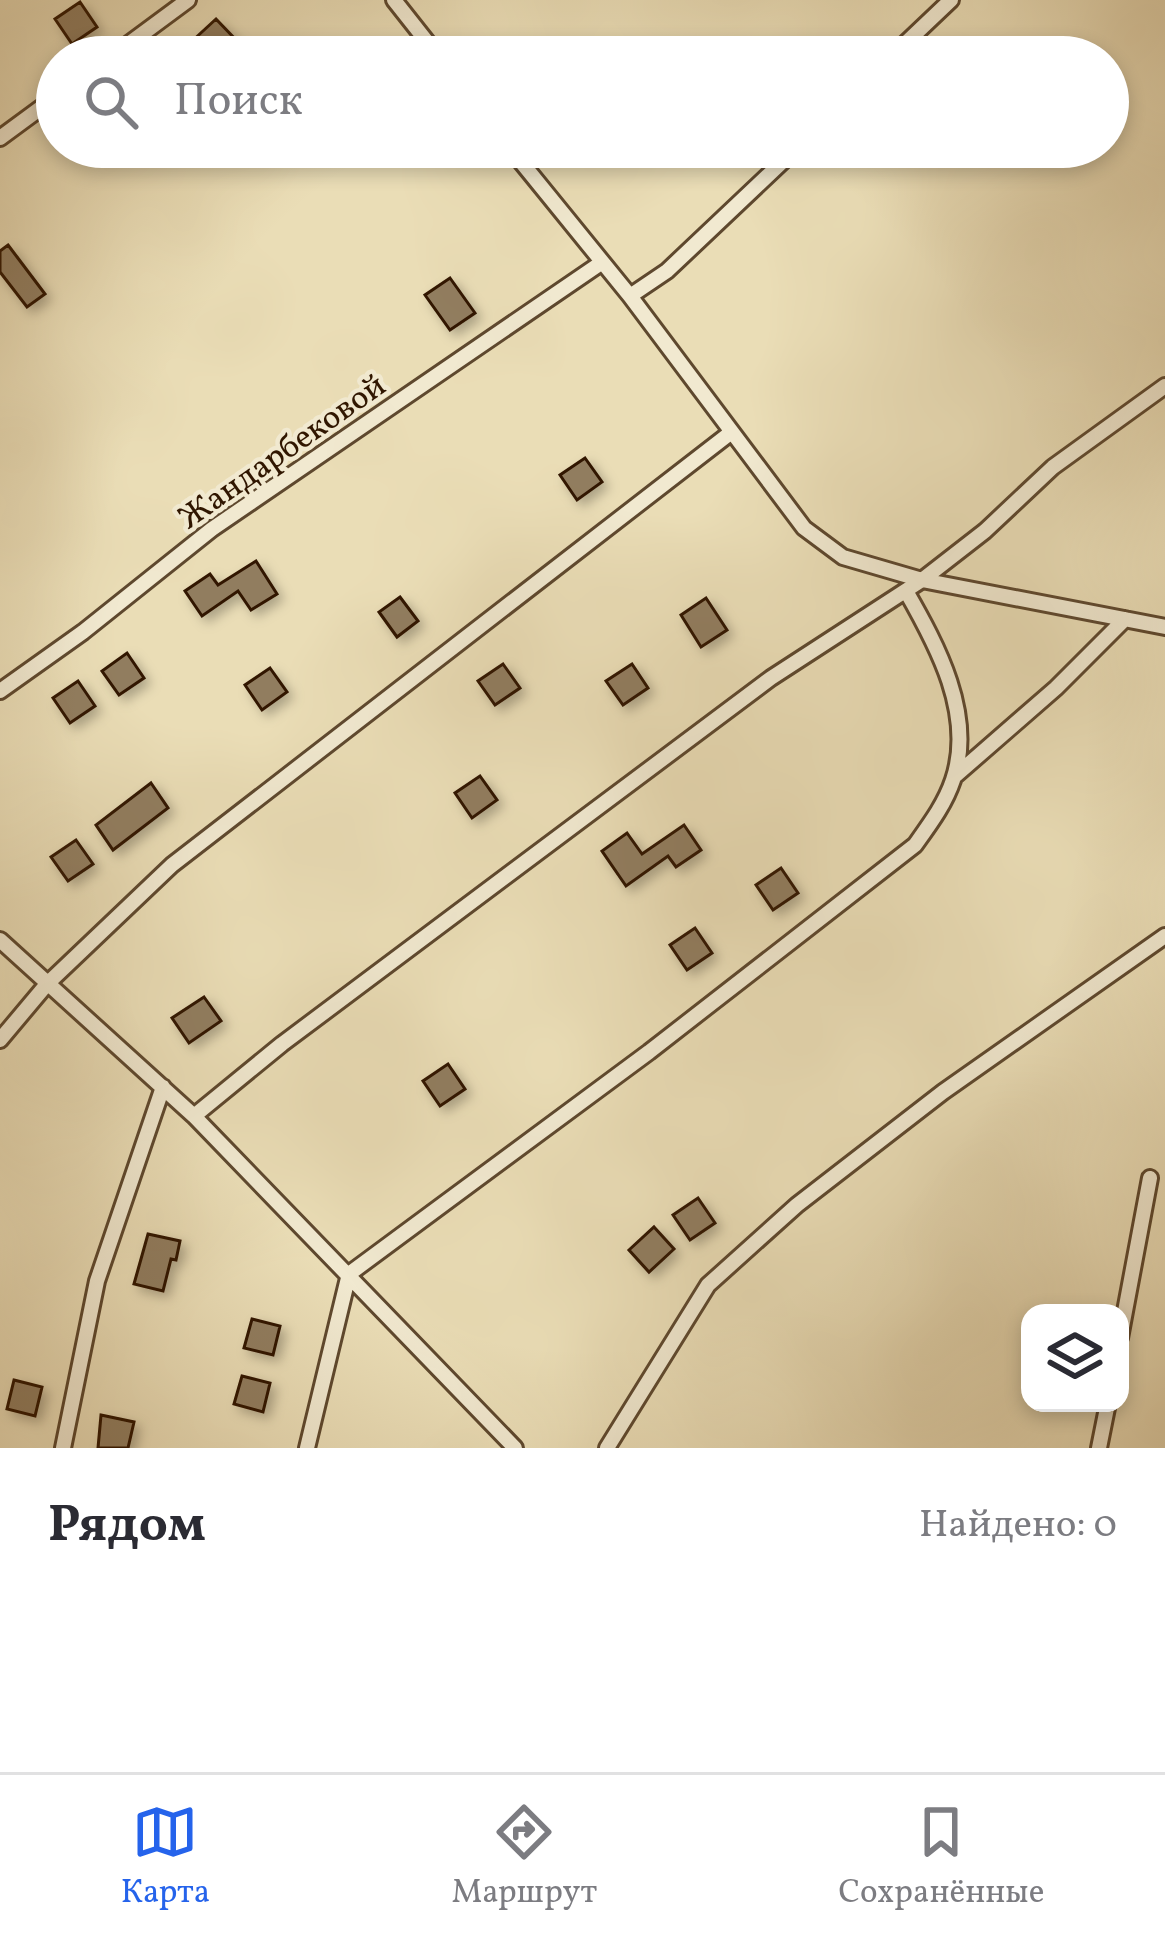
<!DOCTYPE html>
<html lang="ru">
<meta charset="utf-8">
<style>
:root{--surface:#fff;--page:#f7f7f7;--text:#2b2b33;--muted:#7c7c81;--line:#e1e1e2;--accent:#2563eb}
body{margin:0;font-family:Vollkorn,serif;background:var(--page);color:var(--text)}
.controls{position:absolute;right:36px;bottom:36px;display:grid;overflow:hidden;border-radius:24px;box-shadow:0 6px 18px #0003}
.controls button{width:108px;height:108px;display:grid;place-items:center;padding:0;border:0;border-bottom:3px solid var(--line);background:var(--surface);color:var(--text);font:60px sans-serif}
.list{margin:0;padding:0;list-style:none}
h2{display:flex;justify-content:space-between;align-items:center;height:156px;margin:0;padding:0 48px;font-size:51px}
h2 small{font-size:39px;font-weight:400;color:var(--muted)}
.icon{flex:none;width:66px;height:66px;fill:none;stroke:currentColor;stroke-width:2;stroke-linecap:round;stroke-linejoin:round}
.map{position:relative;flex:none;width:1165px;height:1448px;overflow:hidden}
.search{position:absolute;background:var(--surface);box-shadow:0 6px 18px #0003;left:36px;right:36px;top:36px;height:132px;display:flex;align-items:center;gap:30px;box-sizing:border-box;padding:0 42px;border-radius:66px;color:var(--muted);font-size:45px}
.sheet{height:324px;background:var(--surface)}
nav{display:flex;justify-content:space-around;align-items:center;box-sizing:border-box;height:168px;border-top:3px solid var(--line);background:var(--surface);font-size:33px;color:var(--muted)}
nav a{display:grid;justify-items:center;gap:6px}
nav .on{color:var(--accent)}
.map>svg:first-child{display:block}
</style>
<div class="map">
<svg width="1165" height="1448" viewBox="0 0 1165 1448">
<defs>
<filter id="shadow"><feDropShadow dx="5.5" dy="5.5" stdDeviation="6" flood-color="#0004"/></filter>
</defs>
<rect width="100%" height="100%" fill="#eaddb6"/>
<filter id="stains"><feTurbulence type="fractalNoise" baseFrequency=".00167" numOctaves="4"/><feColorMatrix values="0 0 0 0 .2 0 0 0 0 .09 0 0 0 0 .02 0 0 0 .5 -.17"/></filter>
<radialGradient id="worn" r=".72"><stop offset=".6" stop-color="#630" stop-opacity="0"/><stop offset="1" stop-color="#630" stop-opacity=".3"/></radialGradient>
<path fill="#917d5f" stroke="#301600" stroke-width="3" filter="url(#shadow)" d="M80,2L97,27L72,44L55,19Z
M216,19L237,41L219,57H202L190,43Z
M8,245L45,294L27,307L0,272V251Z
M450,278L475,313L450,330L425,295Z
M585,458L602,482L577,500L560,475Z
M256,561L277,594L251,610L238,591L202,616L185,591L210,574L218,585Z
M400,597L418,621L397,637L379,612Z
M706,598L727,630L701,647L681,615Z
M127,653L144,678L119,695L102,671Z
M503,664L520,688L495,705L478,681Z
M632,664L648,688L623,705L606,681Z
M270,668L287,692L262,710L245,685Z
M78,681L95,706L70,723L53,698Z
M480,776L497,800L472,818L455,793Z
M151,783L168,808L113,850L96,825Z
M684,825L701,850L676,867L668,856L626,886L602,851L627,833L642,854Z
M76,840L93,864L68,881L51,857Z
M781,868L798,893L773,910L756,885Z
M695,928L712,953L687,970L670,945Z
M204,997L221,1021L189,1043L172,1018Z
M448,1064L465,1089L440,1106L423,1081Z
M698,1198L715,1223L690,1240L673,1215Z
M654,1227L674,1249L649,1272L629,1250Z
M148,1234L180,1241L176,1260L171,1259L163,1291L134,1284Z
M252,1319L280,1326L273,1355L244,1348Z
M242,1376L270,1383L263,1412L234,1404Z
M14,1380L42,1387L35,1416L7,1409Z
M101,1415L134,1422L128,1448H98Z"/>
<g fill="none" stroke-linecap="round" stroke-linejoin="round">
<defs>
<path id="minor" d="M394,0L439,57
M111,57L188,0
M891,57L951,0
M0,138L57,96
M509,147L630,296L804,528L843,557L922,580L1165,627
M630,296L667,271L798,147
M0,691L83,632L212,529L601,263
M955,776L1056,688L1125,619
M0,940L194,1116L515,1448
M0,1040L47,984L172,865L729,434
M194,1116L282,1044L771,678L922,580L985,531L1053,467L1165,386
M1120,1338L1150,1178
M63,1448L97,1281L163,1087
M307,1448L349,1274L649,1052L915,845C930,824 945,804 953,780C975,715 937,645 906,591
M607,1448L708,1285L797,1205L943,1092L1165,936
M1099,1448L1108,1403"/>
</defs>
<use href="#minor" stroke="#5e482e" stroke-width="20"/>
<use href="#minor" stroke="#f1e9d0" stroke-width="14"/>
</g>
<g text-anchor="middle" stroke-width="9" stroke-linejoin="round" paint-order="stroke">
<g font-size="33" fill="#301600" stroke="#f1e9d0">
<text transform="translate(281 450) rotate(-35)" y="12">Жандарбековой</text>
</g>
</g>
<rect width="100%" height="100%" filter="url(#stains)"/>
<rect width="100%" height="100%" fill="url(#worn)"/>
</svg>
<div class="controls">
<button><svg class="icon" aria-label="layers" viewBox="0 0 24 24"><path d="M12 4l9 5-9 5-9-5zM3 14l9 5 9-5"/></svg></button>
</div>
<div class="search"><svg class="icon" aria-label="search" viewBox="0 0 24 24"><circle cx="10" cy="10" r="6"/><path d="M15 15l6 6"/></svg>Поиск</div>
</div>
<section class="sheet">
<h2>Рядом<small>Найдено: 0</small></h2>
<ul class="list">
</ul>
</section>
<nav>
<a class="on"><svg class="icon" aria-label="map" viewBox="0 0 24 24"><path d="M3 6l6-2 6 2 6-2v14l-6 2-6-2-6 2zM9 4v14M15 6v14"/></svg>Карта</a>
<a><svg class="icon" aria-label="directions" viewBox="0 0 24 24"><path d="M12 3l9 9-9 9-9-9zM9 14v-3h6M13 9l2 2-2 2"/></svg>Маршрут</a>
<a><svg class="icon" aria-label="saved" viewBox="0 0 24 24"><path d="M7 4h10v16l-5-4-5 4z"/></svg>Сохранённые</a>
</nav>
